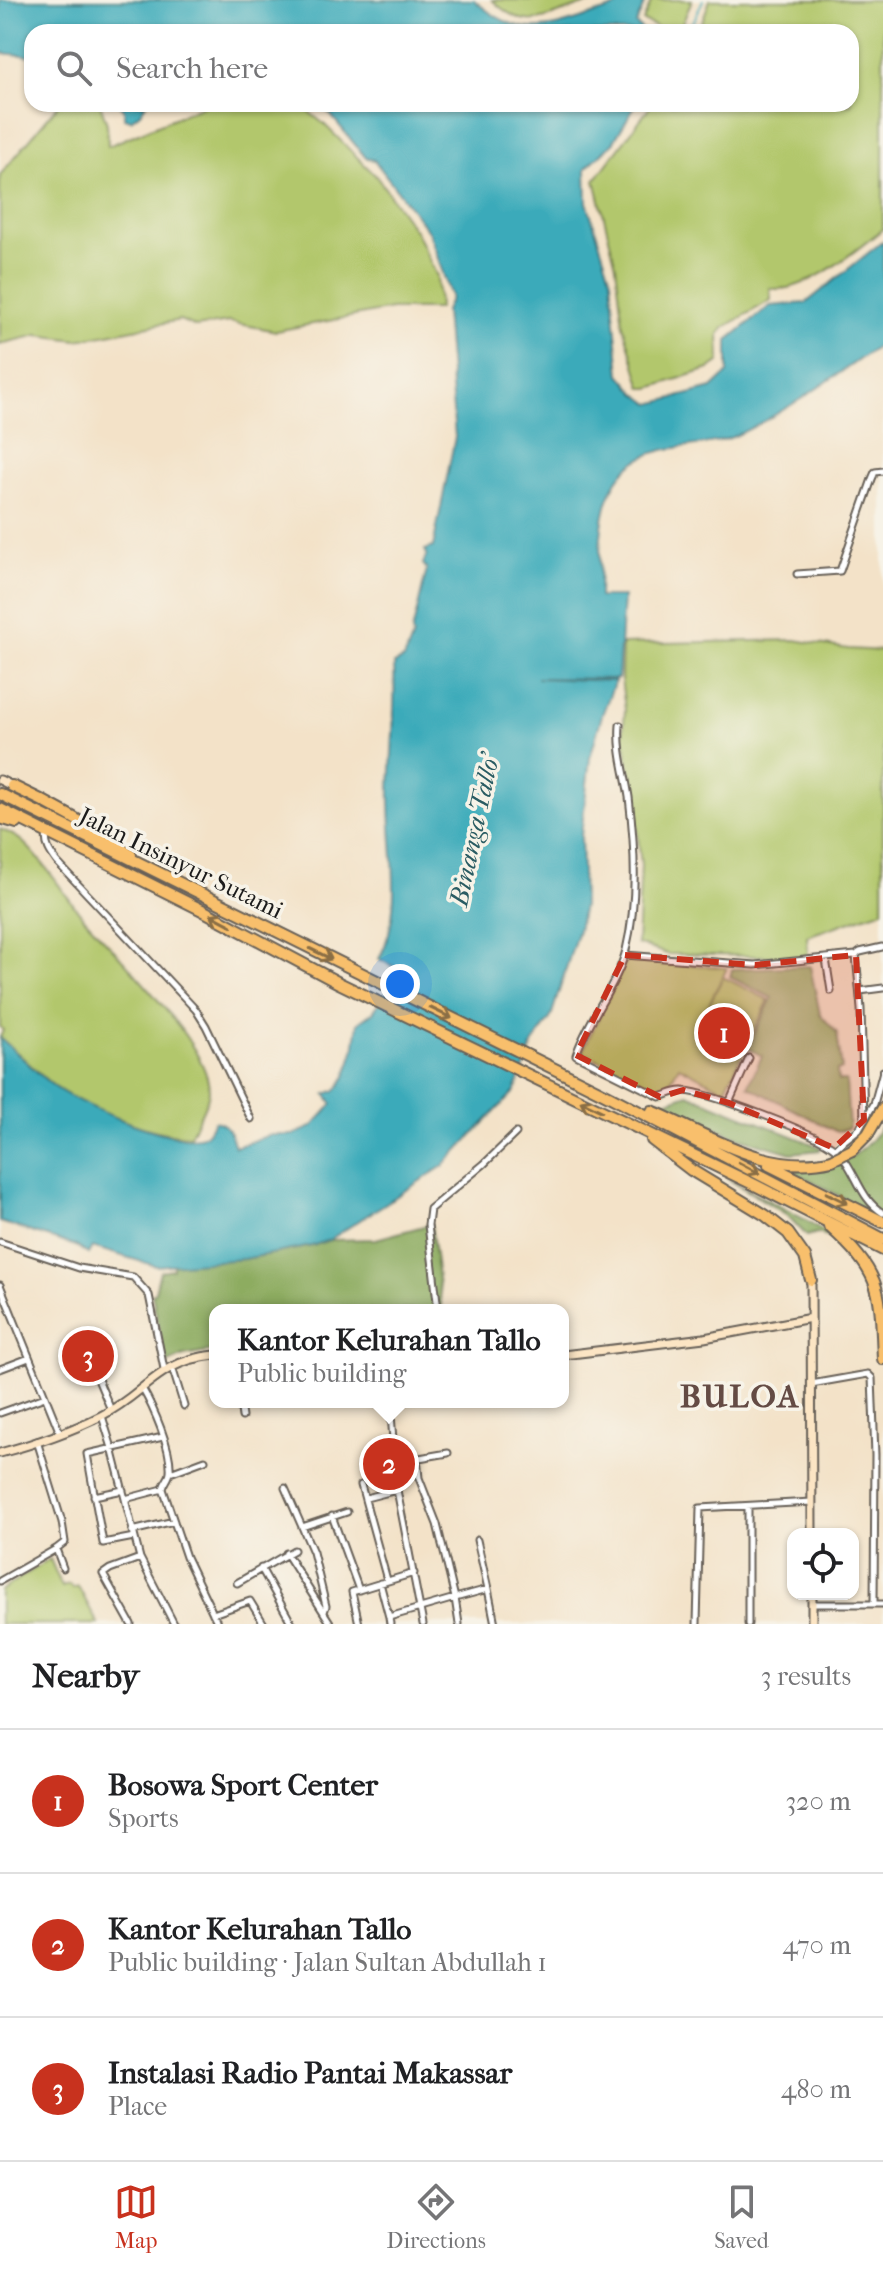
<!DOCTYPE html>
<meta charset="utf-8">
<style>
:root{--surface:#fff;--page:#f6f6f6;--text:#202124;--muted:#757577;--line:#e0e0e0;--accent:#c8321e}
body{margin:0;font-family:"IM FELL French Canon",serif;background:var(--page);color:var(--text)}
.controls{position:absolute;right:24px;bottom:24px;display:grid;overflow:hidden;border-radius:16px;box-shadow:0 2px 6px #0004}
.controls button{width:72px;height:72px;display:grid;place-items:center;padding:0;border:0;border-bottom:2px solid var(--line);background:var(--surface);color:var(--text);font:40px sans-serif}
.you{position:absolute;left:400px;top:984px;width:28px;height:28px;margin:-20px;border:6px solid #fff;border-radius:50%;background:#1a73e8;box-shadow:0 0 0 12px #1a73e833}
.badge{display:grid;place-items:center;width:52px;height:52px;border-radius:50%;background:var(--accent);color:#fff;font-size:26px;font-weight:700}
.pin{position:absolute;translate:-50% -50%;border:4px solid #fff;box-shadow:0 2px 8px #0006}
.popup{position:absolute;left:209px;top:1304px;width:360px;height:104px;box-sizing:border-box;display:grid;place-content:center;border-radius:16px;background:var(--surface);filter:drop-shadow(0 2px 6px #0005);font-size:26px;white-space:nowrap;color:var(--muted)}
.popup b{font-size:30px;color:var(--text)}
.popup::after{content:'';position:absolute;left:50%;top:100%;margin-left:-16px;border:16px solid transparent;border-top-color:var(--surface)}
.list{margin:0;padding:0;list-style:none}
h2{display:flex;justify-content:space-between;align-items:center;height:104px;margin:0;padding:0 32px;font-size:34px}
h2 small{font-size:26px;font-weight:400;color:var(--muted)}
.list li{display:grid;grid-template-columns:52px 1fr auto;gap:24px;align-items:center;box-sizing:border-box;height:144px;padding:0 32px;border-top:2px solid var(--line)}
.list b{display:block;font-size:30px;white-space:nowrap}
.list p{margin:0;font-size:26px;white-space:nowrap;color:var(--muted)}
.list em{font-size:26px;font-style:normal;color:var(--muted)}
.icon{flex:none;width:44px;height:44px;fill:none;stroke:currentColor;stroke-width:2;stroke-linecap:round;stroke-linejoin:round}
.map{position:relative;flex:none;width:883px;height:1624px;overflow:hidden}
.search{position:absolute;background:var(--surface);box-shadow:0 2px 6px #0004;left:24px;right:24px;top:24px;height:88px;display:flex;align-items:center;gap:20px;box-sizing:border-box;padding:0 28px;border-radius:24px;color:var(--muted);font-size:30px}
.sheet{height:536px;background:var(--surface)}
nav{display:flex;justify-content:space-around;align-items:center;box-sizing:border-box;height:112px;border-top:2px solid var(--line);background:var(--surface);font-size:22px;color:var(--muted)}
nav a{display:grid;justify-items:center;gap:4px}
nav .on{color:var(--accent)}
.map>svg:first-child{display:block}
</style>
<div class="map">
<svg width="883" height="1624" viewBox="0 0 883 1624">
<rect width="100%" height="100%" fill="#f7f3e8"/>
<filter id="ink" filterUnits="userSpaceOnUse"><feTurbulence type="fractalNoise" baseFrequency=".0125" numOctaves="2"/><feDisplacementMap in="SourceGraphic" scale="16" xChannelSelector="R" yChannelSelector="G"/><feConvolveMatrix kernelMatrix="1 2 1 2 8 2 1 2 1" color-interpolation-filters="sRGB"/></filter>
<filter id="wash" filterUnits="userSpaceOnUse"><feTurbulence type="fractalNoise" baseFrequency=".006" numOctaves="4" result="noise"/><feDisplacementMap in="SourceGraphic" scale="32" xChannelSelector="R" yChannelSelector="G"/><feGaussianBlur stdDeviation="1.8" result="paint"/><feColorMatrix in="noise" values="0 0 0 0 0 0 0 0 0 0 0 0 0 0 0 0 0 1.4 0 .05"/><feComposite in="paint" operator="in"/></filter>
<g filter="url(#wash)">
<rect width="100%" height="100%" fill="#f3e2c8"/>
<path fill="#b2c76c" stroke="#677244" stroke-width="2" d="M492,0H609C599,2 588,4 578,7C539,20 526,32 492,0Z
M652,0H692L679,32H668L643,21Z
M710,0H883V229C857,249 804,296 770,288L771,300L725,327L719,334L720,361L709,369L650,388H642L623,325L616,266L595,180L652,104H851V32H698Z
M59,104H100L107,124L108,146L207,104H299L324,124L377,177L416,232L437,276L439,309H391L276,331L229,322L196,327L180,320L77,340L38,335L0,344V175Z
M795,640L848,649L883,651V910L807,936L808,954L800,957L667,954L637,944L641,866L633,787L623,734L625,710L621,678L622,644Z
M0,829C10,833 19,837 26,845C46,864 62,891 80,913C110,948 211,1046 209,1091C209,1101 195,1125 190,1136C151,1134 81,1109 51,1084C33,1069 18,1052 0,1038L3,1030L0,1027Z
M627,959L727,968L705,1012L723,977L769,1000L725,1090L679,1066L664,1092L582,1052Z
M50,1559L62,1587L69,1584L73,1588L78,1586L98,1624H0V1591Z"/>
<path fill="#8dac60" stroke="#54643e" stroke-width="2" d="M810,966L820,1014L837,1033L842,1069L837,1071L838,1081H846L849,1128L837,1132L748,1086L762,1056L748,1048L772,998L730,977L732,969Z
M688,1094L820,1147V1150L791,1153L740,1138L653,1101L654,1098L668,1101Z
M883,1123V1220L788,1168C830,1171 862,1161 883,1123Z
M726,1178L806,1220L834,1238L817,1233L807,1236L787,1215Z
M431,1224L442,1310H215V1351L184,1356L166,1364L152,1294L155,1292L160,1271L173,1269V1263L244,1259L312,1246L329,1240L376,1239Z"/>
<path fill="#3baaba" stroke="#2c636b" stroke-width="2" d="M0,0H474C525,45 553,27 611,9C617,7 622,2 627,0C632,0 641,0 646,0L636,24L644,32H32V56L0,53Z
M119,104H146L140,113L131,120L124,118V110Z
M318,104H636L613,143L586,168L587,202L611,280L620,374L637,394L651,404L712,388L728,373V340L770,306L806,303L883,241V343C836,375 788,411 737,435C716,445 687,445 664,450C593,465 601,540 599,597H623L618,679L536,678L615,681L602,715L590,758L581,836L583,906L578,930L551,1017L534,1042L515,1091L443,1166L329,1240L312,1246L244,1259L156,1266L92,1247L88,1254L76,1246L0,1222V1038C18,1053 34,1070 51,1084C73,1103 177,1147 203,1136C209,1133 211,1126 214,1121C230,1124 231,1135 235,1147L270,1135H293L312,1127L333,1104L326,1094L337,1090L346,1076L354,1051L358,1023L373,1012L398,975L399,969L379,959C406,909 388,843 390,788C392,745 396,706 394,664L404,659L413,636L412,632L427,569L423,564L427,554L425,550L433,547L455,437L445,311L451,297L429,232L374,160L366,158L330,114Z"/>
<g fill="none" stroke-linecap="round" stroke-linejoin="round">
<path stroke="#3baaba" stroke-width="2" d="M689,32L703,0"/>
</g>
</g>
<g filter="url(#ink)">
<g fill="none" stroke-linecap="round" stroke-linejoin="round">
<defs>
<path id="street" d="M797,574L840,571L872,479L875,472L883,471
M620,725C618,750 625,772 629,797C635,848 638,900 626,950C618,983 587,1021 576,1055L660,1097C668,1095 675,1090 684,1091C708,1092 817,1133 835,1149C856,1167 858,1198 883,1213
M47,834C44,844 51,854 57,862L196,1010L206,1026L251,1119
M625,955L755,965L856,955L860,952L882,947
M826,959L831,991
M860,991L883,988
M729,1103L749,1058
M865,1119L874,1104L883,1071
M835,1148L859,1129L864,1120L861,1009L856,955
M0,1242L79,1268L133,1277L149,1295L164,1369
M0,1285L60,1433
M438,1310L428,1225L430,1209L484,1164L516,1133
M172,1367L184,1406
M0,1369L29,1358
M94,1370L111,1410
M811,1384L868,1374L872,1378L875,1455L874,1604
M142,1388C153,1407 172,1449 170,1472C170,1478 164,1482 163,1489L186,1557L218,1624
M240,1402L242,1417
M390,1402L397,1490L423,1624
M0,1413L45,1397
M102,1416L112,1448L140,1558L174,1624
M417,1458L419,1478L437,1524L455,1598L488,1589L495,1624
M396,1462L448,1453
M170,1473L205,1460
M361,1485L387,1580
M285,1488L313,1552L326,1606L324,1612
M94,1496L123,1490
M366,1498L397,1490
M125,1499L163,1489
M748,1506V1624
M332,1516L359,1590
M302,1527L347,1512
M132,1531L174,1521
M134,1537L103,1543L87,1454L163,1437
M477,1540L488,1589
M56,1549L63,1568
M286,1553L331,1624
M261,1568L292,1624
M0,1581L56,1549L65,1542L62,1522L37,1441
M237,1583L294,1550
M380,1583L389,1617
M812,1604H883
M213,1614L250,1601L264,1624
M131,1624L103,1574L110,1569L140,1558
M359,1624L352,1592L414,1573
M390,1624L389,1617L455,1598L459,1624
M697,1624L700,1508L812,1502"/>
<path id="secondary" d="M0,780L12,786
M811,1280L812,1534
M563,1355L704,1338L811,1318
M0,1453C34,1444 69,1432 101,1416C147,1393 156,1361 215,1355
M812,1624V1594"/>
<path id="highway" d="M12,786C54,805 93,828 131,855
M0,794L605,1094L883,1239
M0,809L202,910L339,983L755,1185L883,1250
M0,818L17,823
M652,1111C709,1135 768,1176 832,1160
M652,1140L691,1170L765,1215L788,1233L805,1257L811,1280
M852,1150L868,1134L883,1108
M769,1165L883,1222
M829,1226C883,1275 880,1289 883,1359"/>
</defs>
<use href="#street" stroke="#676158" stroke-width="9"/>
<use href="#secondary" stroke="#676158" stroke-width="11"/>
<use href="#highway" stroke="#676158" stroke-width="14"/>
<use href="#street" stroke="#fff" stroke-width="5"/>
<use href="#secondary" stroke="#fce5c4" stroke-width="7"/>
<use href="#highway" stroke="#f8bf6c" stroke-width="10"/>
<defs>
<path id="highway-bridge" d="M832,1160L852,1150"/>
</defs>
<use href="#highway-bridge" stroke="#676158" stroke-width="14" stroke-linecap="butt"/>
<use href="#highway-bridge" stroke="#f8bf6c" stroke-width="10"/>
</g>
<defs><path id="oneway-shaft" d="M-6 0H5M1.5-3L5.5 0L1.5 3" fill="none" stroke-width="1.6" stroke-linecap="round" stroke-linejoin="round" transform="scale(2)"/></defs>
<g stroke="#8a6e44">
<use href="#oneway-shaft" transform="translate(221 920) rotate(-152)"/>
<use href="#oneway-shaft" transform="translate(321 954) rotate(26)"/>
<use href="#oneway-shaft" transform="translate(441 1013) rotate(26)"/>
<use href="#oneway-shaft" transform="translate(591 1106) rotate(-154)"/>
<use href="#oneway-shaft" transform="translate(749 1168) rotate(28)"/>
<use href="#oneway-shaft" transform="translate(837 1198) rotate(26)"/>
</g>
</g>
<path fill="#c8321e" fill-opacity="0.2" stroke="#c8321e" stroke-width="6" stroke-dasharray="16 10" stroke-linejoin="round" d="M625,955L755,965L856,955L864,1120L834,1148L729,1103L683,1090L660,1097L576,1055Z"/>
<g text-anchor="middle" stroke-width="7" stroke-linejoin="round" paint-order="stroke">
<g font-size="24" fill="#1c1c1c" stroke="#f7f3e8">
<text transform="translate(181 863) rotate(26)" y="8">Jalan Insinyur Sutami</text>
</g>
<g font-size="26" font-style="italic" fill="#2a5c63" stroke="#f7f3e8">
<text transform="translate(474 830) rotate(-78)" y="9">Binanga Tallo'</text>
</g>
<g font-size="32" font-weight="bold" letter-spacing="2" fill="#644b44" stroke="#f7f3e8">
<text x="740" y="1407">BULOA</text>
</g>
</g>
</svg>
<div class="controls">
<button><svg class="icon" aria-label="locate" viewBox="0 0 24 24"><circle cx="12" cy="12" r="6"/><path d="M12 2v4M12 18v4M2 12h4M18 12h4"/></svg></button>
</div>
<div class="you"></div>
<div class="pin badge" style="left:724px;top:1033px">1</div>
<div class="pin badge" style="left:389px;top:1464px">2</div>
<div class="popup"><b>Kantor Kelurahan Tallo</b>Public building</div>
<div class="pin badge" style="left:88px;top:1356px">3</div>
<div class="search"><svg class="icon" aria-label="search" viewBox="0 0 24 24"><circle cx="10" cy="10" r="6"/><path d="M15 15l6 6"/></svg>Search here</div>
</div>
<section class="sheet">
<h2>Nearby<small>3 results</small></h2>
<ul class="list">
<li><span class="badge">1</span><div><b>Bosowa Sport Center</b><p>Sports</p></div><em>320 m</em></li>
<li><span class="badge">2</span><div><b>Kantor Kelurahan Tallo</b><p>Public building · Jalan Sultan Abdullah 1</p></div><em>470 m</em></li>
<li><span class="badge">3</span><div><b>Instalasi Radio Pantai Makassar</b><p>Place</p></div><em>480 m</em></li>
</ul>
</section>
<nav>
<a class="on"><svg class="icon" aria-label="map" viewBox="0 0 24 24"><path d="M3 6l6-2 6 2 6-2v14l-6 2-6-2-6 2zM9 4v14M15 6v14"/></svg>Map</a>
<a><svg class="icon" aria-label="directions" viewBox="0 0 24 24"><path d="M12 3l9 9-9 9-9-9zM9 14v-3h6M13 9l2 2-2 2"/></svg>Directions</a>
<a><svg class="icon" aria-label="saved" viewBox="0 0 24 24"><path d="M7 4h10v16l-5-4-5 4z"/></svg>Saved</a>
</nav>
